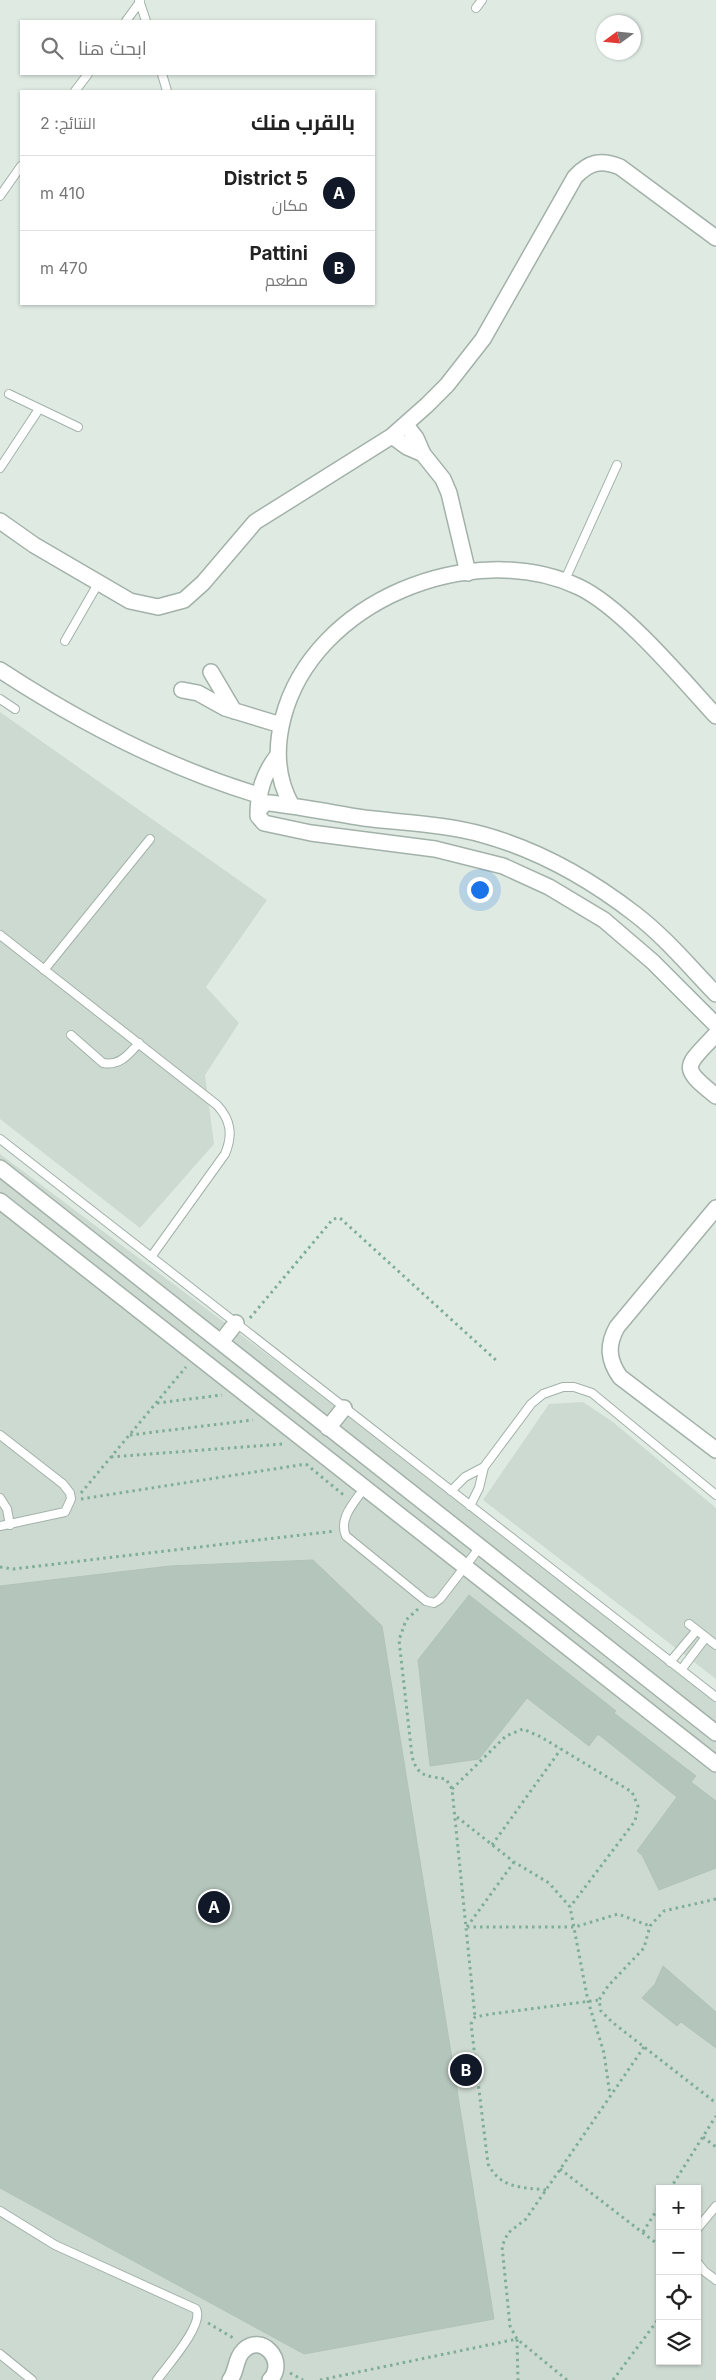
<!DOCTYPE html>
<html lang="ar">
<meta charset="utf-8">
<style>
:root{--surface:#fff;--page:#f2f2f2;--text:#222;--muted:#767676;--line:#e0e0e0;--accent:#111827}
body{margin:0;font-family:Inter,Cairo,sans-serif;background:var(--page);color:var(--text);direction:rtl}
.controls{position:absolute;right:15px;bottom:15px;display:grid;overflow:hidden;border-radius:0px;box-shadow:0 1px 4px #0004}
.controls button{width:45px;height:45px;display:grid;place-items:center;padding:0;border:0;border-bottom:1px solid var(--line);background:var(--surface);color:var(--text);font:25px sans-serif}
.compass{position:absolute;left:596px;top:15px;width:45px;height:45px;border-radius:50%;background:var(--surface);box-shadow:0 1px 4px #0004;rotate:255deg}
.you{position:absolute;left:479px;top:889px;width:18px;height:18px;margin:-12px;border:4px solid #fff;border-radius:50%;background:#1a73e8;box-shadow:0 0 0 8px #1a73e833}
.badge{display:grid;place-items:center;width:32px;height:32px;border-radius:50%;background:var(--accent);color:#fff;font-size:16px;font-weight:700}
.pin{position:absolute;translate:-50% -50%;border:2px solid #fff;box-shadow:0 1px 5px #0006}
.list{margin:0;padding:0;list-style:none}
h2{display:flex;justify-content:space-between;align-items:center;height:65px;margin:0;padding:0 20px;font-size:21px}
h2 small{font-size:16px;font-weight:400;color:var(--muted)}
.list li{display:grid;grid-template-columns:32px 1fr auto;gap:15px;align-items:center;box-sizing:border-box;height:75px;padding:0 20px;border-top:1px solid var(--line)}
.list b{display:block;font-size:19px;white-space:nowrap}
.list p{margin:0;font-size:16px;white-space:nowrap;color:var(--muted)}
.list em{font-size:16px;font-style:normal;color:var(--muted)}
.icon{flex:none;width:28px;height:28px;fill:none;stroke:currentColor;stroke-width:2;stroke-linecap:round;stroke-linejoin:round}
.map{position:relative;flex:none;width:716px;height:2380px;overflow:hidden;direction:ltr}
.search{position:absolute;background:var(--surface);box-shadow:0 1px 4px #0004;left:20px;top:20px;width:355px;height:55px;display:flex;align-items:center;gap:12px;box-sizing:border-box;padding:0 18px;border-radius:0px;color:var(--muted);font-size:19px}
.panel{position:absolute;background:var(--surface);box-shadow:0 1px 4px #0004;left:20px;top:90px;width:355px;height:215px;border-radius:0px;direction:rtl}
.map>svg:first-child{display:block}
</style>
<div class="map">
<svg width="716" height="2380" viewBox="0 0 716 2380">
<rect width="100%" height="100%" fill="#dfeae3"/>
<path fill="#cddad1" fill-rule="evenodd" d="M0,712L267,900L206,987L239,1023L205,1075L214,1144L140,1228L0,1119Z
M0,1154L716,1691V2380H0ZM660,2189H697V2361H660Z
M583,1402L613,1422L716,1508V1679L483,1500L549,1404Z"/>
<path fill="#b4c5bb" stroke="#b1c3b8" d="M313,1560L382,1626L494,2319L304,2354L0,2188V1586L170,1566Z
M469,1595L616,1711L614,1713L696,1776L691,1782L716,1801V1868L659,1890L642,1855L637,1851L677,1797L598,1734L589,1746L527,1698L479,1759L430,1766L418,1660Z
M663,1966L716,2012V2048L681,2022L677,2026L642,1998L655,1984Z"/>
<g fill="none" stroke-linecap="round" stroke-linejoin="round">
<defs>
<path id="lane" d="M139,0L146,21
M476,8L482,0
M126,21L140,2
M162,74L167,91
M75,91L88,74
M0,196L21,166
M9,394L78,427
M0,468L39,409
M564,582L617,465
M65,641L99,582
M0,699L15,709
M0,935L217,1105C231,1120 233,1135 225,1154L151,1257
M44,970L150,839
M71,1035L103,1063C120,1066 128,1055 139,1043
M0,1139L716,1697
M0,1435L63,1484L70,1493L71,1499L65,1512L0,1526
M365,1487C355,1502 338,1518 346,1536L426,1601L434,1603L440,1599L480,1547
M451,1491L465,1477L484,1467
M0,1498L7,1509L10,1525
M470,1506L479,1488L484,1467L531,1404L543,1394L563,1387H574L592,1393L716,1495
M689,1624L716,1645
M670,1662L697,1630
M681,1670L706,1637
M0,2211L55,2245L196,2309C205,2324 167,2366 157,2380
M697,2229L716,2206
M697,2262L704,2271L716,2280
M0,2354L32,2380"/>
<path id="street" d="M406,425L416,438L423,454L443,479L449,493L468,573
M392,436L407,447L423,454
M0,521L34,545L130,601L158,607L184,600L203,583L255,522L392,436L427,405L447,385L483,339L575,177C589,162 601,159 620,167L716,238
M0,670C81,723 166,767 258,795
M211,672L234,711
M182,690L198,693L225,708L281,725
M278,755C263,774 258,792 258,816L264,823L311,833L435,849L503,866L549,887L604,920L653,962L716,1025
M292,806C276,778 275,749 283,718C313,601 472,537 579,587C623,608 682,679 716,716
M258,811L265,803H270C302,807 333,813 364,818C404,823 445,824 484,835C538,850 591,880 635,914C665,937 690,967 716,994
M716,1034C686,1067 678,1066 716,1096
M0,1168L716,1733
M0,1201L716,1764
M716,1208L617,1327C607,1345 608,1360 620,1377L716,1450
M221,1342L236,1323
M328,1428L344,1408
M230,2380C237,2371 235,2359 243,2351C261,2332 288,2361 270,2380"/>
</defs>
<use href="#lane" stroke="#a2b2a9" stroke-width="10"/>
<use href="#street" stroke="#a2b2a9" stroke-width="18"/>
<path stroke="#7fae96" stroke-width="3" stroke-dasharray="2.5 4" stroke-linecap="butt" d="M250,1318L333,1219L340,1218L498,1362
M157,1403L222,1395
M130,1435L253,1420
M111,1457L282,1444
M306,1464L346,1497
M81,1493L186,1367
M81,1499L306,1464
M0,1567L13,1569L335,1531
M418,1609L406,1620L399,1640L412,1756C417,1777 427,1776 446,1779L452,1789L475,2017
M452,1789L506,1736L523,1729L541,1737L632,1792L638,1806L635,1821L570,1907
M457,1817L514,1862L549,1883L570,1907L588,2001L604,2053L610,2095
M492,1845L561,1749
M716,1899L664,1911L650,1926L644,1948L608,1986L599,2000L601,2011L612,2022L716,2103
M467,1927H575L618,1914L650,1926
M467,1927L514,1862
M703,2137L716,2147
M560,2169L660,2246
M670,2189L716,2116
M546,2190C521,2187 501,2189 488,2164L471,2024L475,2017L491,2014L599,2000
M643,2232L660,2205
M208,2323L235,2339
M290,2373L303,2380
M320,2380L517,2339L518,2380
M567,2380L517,2339L510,2326L502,2246L508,2233L526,2219L644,2047
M613,2380L660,2317"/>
<use href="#lane" stroke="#fff" stroke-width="8"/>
<use href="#street" stroke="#fff" stroke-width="15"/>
</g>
</svg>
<div class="controls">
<button>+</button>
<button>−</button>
<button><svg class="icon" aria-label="locate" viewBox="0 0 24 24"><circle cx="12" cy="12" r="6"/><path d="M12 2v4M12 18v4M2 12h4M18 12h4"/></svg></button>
<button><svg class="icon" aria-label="layers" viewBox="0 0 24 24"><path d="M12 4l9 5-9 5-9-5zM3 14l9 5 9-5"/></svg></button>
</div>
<svg class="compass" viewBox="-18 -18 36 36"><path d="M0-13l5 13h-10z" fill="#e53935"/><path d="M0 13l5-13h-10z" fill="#767676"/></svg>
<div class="you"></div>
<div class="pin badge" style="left:214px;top:1907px">A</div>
<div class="pin badge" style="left:466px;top:2070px">B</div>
<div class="search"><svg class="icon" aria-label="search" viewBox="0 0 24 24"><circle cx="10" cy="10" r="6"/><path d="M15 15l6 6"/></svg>ابحث هنا</div>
<section class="panel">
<h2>بالقرب منك<small>النتائج: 2</small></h2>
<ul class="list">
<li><span class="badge">A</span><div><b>District 5</b><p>مكان</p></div><em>410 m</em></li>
<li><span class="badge">B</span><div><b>Pattini</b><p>مطعم</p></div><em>470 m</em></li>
</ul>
</section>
</div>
